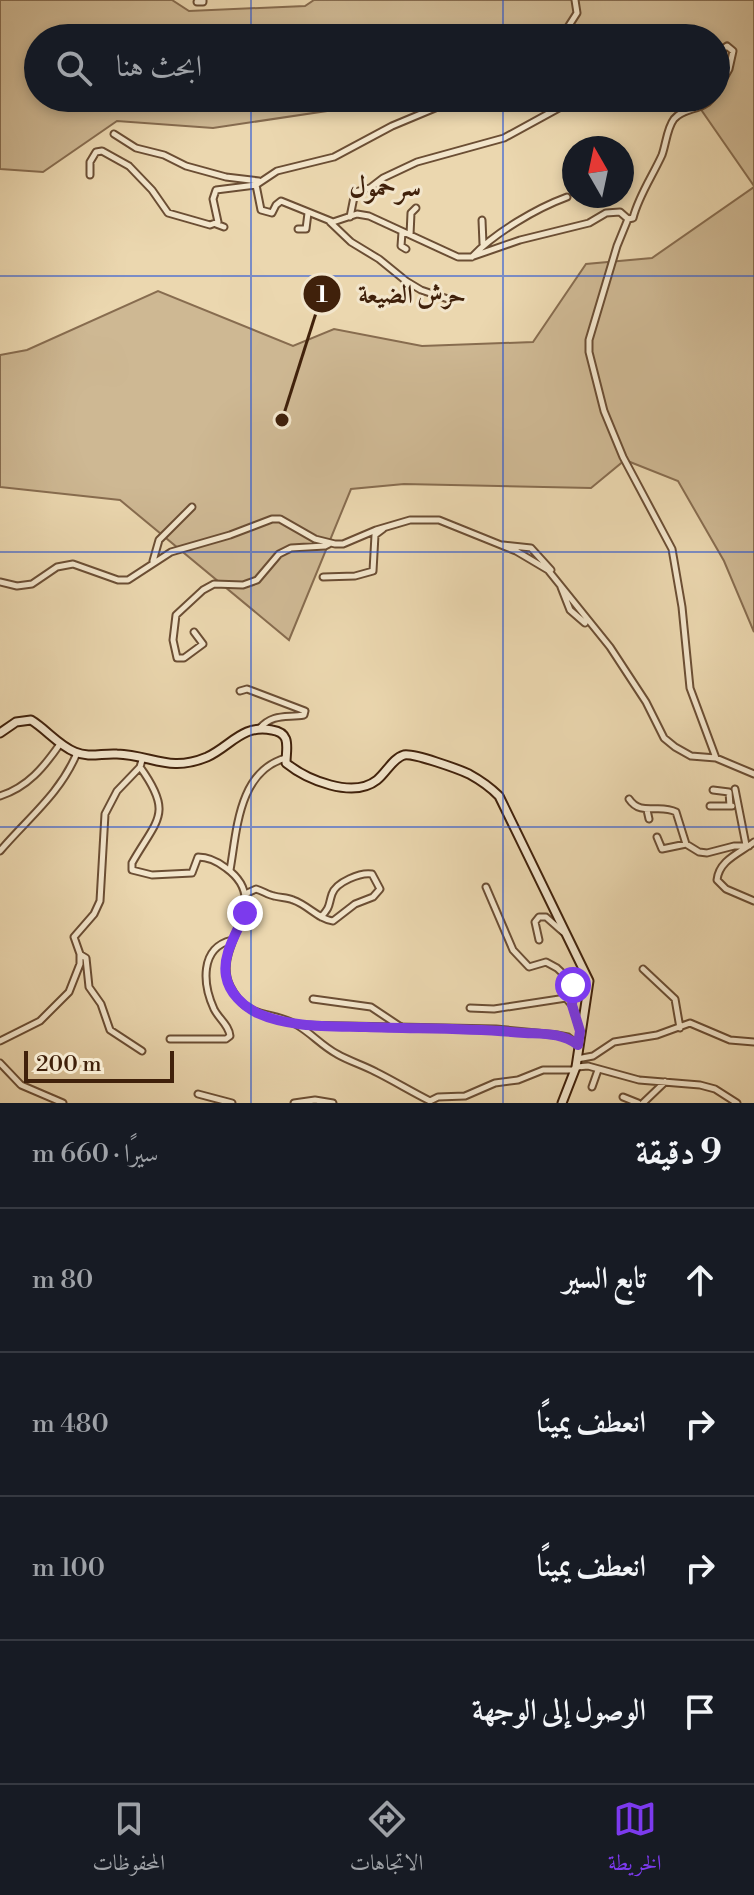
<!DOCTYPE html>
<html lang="ar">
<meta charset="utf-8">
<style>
:root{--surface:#171b24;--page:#20242c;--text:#f1f3f6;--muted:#9ea1a6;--line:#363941;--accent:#7c3aed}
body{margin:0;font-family:"Libre Bodoni",Amiri,serif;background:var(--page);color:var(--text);direction:rtl}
.compass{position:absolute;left:562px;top:136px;width:72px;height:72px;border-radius:50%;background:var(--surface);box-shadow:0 4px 12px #0003;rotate:351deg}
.scale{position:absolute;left:24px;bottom:20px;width:150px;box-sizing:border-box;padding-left:8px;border:4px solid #40210b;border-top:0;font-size:22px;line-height:28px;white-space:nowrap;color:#40210b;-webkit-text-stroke:6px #f2e5cb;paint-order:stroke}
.stop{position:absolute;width:24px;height:24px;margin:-18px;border:6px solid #7c3aed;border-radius:50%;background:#fff}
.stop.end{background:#7c3aed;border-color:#fff;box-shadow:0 2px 8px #0008}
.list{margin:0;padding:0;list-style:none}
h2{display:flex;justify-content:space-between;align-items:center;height:104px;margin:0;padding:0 32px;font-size:34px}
h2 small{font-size:26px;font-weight:400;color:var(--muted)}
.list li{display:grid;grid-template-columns:52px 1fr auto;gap:24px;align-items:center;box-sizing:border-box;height:144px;padding:0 32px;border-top:2px solid var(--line)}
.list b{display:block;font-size:30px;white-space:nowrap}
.list em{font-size:26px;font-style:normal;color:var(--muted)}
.icon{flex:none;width:44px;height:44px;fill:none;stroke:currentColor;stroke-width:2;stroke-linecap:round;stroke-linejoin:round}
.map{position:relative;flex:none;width:754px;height:1103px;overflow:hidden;direction:ltr}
.search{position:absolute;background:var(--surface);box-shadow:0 4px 12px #0003;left:24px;right:24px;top:24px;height:88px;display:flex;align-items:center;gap:20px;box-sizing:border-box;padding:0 28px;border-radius:44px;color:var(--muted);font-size:30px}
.sheet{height:680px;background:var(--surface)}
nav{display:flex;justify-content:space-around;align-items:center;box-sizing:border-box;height:112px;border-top:2px solid var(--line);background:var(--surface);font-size:22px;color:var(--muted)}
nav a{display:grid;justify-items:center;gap:4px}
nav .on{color:var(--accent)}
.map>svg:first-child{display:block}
</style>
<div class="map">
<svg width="754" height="1103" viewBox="0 0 754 1103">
<rect width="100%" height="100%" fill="#ebd7af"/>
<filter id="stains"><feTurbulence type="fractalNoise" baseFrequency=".0025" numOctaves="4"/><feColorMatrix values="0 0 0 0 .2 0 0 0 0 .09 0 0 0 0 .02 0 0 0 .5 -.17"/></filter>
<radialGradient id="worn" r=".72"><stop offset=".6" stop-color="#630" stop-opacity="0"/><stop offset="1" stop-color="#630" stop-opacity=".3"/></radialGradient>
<path fill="#ceb893" stroke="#876c4f" stroke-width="2" d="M0,0H172L189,11L305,6L314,0H754V186L693,98H716V38H38V98H414L213,128L117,121L43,172L0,169Z
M754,187V632L724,561L678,481L625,460L591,488L404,484L351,489L289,640L120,500L0,487V355L27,350L158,291L293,346L334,329L422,346L533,342L586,264L652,258Z"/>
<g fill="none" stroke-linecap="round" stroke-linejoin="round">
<defs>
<path id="street" d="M197,2H203V0
M561,38L577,13L575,0
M716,54L727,46L733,51L729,69L716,92
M459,98L392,126L334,157L277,171L256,185L261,210L272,213L276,205L281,201L333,222L357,214L369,216L458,257H471L520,240L589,223L606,213L620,212L628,219
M712,98C702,111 684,107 674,119C667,128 666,144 662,155C652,177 639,195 633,218L628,219L617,246L589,340V352L604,411L623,457L672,549L682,607L690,688L716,758
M456,100C472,107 489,100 506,100C532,99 557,107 582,98
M114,134L136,148L164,155L186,166L226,177L259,181
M90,175V162L96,152L102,151L129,166L152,190L168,213L210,225L218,222L213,199L216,190L256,185
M350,217L355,192L370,188L383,178L417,162L504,138L568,103
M482,220L483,244
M330,222L351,242L379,259L406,281L421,290L448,299
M216,224L224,227
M298,229H306L308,213
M402,232L401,246L406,249
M410,235L411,213L416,208
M472,257C494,233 537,208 567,197
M503,545L531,548L551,570
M153,561L159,540L192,507
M323,577L355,576L373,571L375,535L383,529
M0,582L17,586L32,584L57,567L73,564L118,580H128L171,552L230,535L272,519H280L315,539L335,544H343L376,530L410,520H439L516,551L548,570L610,647L646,702L664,738L675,747L691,756L716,758L754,774
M561,587L570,610L585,623
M194,632L203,644L184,658H177L173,640L176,615L203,590L214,584L243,585L257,580L279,554L291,548L325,546L329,544
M240,691L247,689L305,711L304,715C286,718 273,713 259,729
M142,760L140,767C174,814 157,819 132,863V870L152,875L192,873L198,857C209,857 217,861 226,868C276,904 210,944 230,986C247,1021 272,1010 297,1025C311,1033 322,1046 337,1054C349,1061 363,1065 376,1072C394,1081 412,1092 430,1101L438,1097L465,1096L495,1083L518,1080L543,1070H574
M735,789L746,845
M713,790L729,792L730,806
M0,796C28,787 44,767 60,744
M629,799C641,817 659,803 676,812L686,844L699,852L707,853L734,846H749
M710,806H732
M647,810L649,819
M657,837L662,849L686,844
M754,842C740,853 719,860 717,880L726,889L754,901
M0,851C28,818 60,794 77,753
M230,870C237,831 238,771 286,758
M486,887L513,950L529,967L546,962L557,968L572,982V1005
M245,894L256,889C263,891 268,895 274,896C281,898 287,897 293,900C308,905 318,919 333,921L355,904L373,897L380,889L372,874C361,872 336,882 332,894C328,906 331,906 321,917
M539,940L535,922L539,917H546L563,932
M81,955L86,958L89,987L101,1004L110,1030L142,1051
M643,969L675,999L680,1028
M313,999L371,1007L401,1027
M470,1008L494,1009L566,998L572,1005L580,1030
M297,1025L496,1029L557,1035L568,1037L578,1045
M170,1039H226L230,1036C229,1025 219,1019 214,1009C203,985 199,948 232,940
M0,1041L40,1021L69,992L80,964V954L74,937L94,914L100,901L105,814L117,791L140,767
M577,1059L593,1056L614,1042L657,1035L690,1023L730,1040L754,1042
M0,1063L21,1085L63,1103
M577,1067L588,1066L639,1080L700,1085L715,1089L737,1103
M592,1087L598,1070
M198,1094L232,1103
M623,1097L638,1103
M294,1103L315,1100L333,1103
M643,1103L665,1082"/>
<path id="secondary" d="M0,733L16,722L31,720C46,729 58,745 75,752C89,758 102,753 117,754C152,755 169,773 207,757C231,746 242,724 272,730C292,733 286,748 286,763C307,780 353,799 377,780C386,773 393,758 404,755C414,753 458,769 469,774C480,780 490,787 499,796L589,981L576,1067L562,1103"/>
</defs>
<use href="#street" stroke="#6b4e34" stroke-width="9"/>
<use href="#secondary" stroke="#40210b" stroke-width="11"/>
<use href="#street" stroke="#f2e5cb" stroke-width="5"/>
<use href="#secondary" stroke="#f2e5cb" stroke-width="7"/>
</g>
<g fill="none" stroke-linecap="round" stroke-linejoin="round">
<path stroke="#7c3aed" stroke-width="10" d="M245,913C237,933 222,954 226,976C229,993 243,1006 257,1013C290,1028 330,1026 366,1027C419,1029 472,1028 525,1033C545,1034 562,1033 578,1045L580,1031L572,1005L573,985"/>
</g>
<path fill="none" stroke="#1d4ed8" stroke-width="2" stroke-opacity="0.55" d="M251,0V38M503,0V38M251,98V1103M503,98V1103M0,276H754M0,552H754M0,827H754"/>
<g text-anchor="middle" stroke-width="6" stroke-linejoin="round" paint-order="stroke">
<g font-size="28" font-weight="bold" fill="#40210b" stroke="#f2e5cb">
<text x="385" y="196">سرحمول</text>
</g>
</g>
<path fill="none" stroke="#40210b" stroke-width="3" d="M282 420L322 294"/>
<g fill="#40210b" stroke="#f2e5cb" stroke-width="3">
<circle cx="282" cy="420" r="8"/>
<circle cx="322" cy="294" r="20"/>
</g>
<g font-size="24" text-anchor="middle" font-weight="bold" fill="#fff">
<text x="322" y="302">1</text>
</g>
<g font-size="26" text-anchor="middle" font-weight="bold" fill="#40210b" stroke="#f2e5cb" stroke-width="6" stroke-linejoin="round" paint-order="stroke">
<text x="412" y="303">حرش الضيعة</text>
</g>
<rect width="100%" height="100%" filter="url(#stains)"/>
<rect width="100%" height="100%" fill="url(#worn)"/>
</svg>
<svg class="compass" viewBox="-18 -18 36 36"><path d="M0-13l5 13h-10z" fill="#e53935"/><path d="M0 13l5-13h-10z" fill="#9ea1a6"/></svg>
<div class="scale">200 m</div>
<div class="stop" style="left:573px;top:985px"></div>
<div class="stop end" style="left:245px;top:913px"></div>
<div class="search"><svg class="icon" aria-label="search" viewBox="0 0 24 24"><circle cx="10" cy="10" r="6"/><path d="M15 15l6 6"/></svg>ابحث هنا</div>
</div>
<section class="sheet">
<h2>9 دقيقة<small>سيرًا · 660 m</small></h2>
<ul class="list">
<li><svg class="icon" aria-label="ahead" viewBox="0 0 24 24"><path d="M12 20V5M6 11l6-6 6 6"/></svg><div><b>تابع السير</b></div><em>80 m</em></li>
<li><svg class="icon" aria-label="right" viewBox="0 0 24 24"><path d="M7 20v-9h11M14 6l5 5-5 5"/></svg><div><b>انعطف يمينًا</b></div><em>480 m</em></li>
<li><svg class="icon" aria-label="right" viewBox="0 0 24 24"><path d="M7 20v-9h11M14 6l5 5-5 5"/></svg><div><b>انعطف يمينًا</b></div><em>100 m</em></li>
<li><svg class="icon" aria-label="arrive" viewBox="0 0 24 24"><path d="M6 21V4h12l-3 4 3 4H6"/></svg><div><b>الوصول إلى الوجهة</b></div></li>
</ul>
</section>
<nav>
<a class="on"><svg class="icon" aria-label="map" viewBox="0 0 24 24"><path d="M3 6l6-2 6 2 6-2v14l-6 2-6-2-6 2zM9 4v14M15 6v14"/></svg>الخريطة</a>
<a><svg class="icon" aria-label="directions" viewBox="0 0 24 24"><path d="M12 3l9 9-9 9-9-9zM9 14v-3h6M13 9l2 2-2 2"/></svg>الاتجاهات</a>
<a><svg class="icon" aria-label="saved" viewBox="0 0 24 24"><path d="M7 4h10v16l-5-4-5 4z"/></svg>المحفوظات</a>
</nav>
